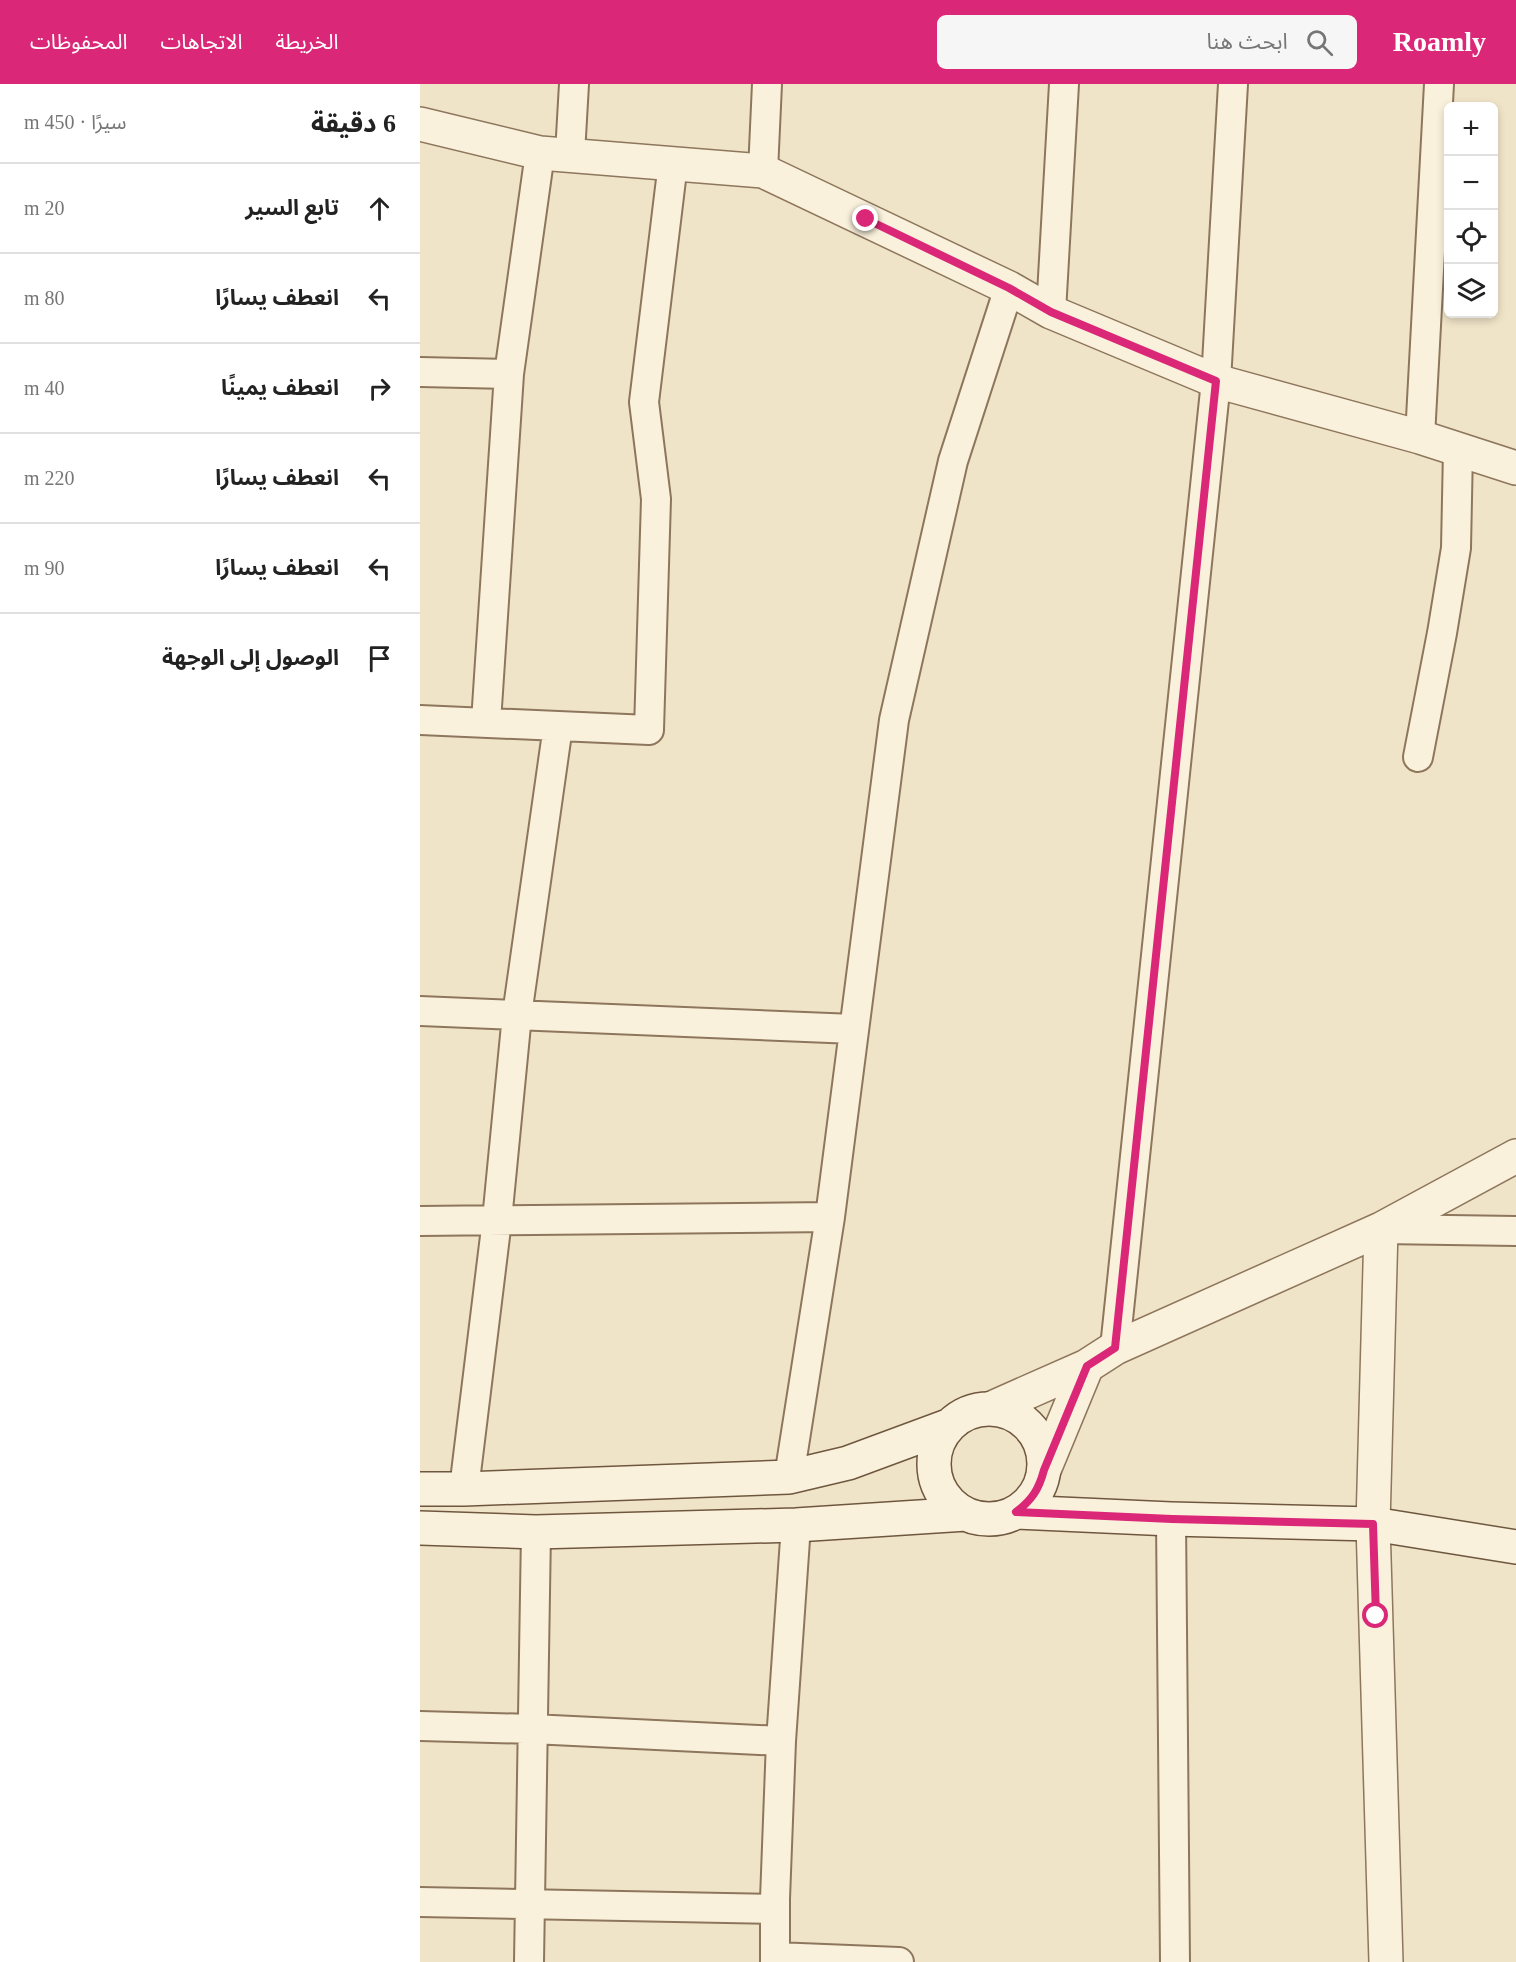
<!DOCTYPE html>
<html lang="ar">
<meta charset="utf-8">
<style>
:root{--surface:#fff;--page:#f6f6f6;--text:#222;--muted:#767676;--line:#e0e0e0;--accent:#db2777}
body{margin:0;font-family:"Times New Roman","Noto Sans Arabic",serif;background:var(--page);color:var(--text);direction:rtl}
.controls{position:absolute;right:18px;top:18px;display:grid;overflow:hidden;border-radius:9px;box-shadow:0 3px 9px #0003}
.controls button{width:54px;height:54px;display:grid;place-items:center;padding:0;border:0;border-bottom:2px solid var(--line);background:var(--surface);color:var(--text);font:30px sans-serif}
.stop{position:absolute;width:18px;height:18px;margin:-14px;border:4px solid #db2777;border-radius:50%;background:#fff}
.stop.end{background:#db2777;border-color:#fff;box-shadow:0 2px 6px #0008}
.list{margin:0;padding:0;list-style:none}
h2{display:flex;justify-content:space-between;align-items:center;height:78px;margin:0;padding:0 24px;font-size:26px}
h2 small{font-size:20px;font-weight:400;color:var(--muted)}
.list li{display:grid;grid-template-columns:39px 1fr auto;gap:18px;align-items:center;box-sizing:border-box;height:90px;padding:0 24px;border-top:2px solid var(--line)}
.list b{display:block;font-size:22px;white-space:nowrap}
.list em{font-size:20px;font-style:normal;color:var(--muted)}
.icon{flex:none;width:33px;height:33px;fill:none;stroke:currentColor;stroke-width:2;stroke-linecap:round;stroke-linejoin:round}
.map{position:relative;flex:none;width:1096px;height:1878px;overflow:hidden;direction:ltr}
header{display:flex;align-items:center;gap:36px;box-sizing:border-box;height:84px;padding:0 30px;background:var(--accent);color:#fff}
header strong{font-size:28px}
nav{display:flex;gap:33px;margin-inline-start:auto;font-size:21px}
.search{width:420px;height:54px;background:var(--page);display:flex;align-items:center;gap:15px;box-sizing:border-box;padding:0 21px;border-radius:9px;color:var(--muted);font-size:22px}
main{display:flex}
aside{flex:1;background:var(--surface)}
.map>svg:first-child{display:block}
</style>
<header>
<strong>Roamly</strong>
<div class="search"><svg class="icon" aria-label="search" viewBox="0 0 24 24"><circle cx="10" cy="10" r="6"/><path d="M15 15l6 6"/></svg>ابحث هنا</div>
<nav><a>الخريطة</a><a>الاتجاهات</a><a>المحفوظات</a></nav>
</header>
<main>
<div class="map">
<svg width="1096" height="1878" viewBox="0 0 1096 1878">
<rect width="100%" height="100%" fill="#f0e4c8"/>
<g fill="none" stroke-linecap="round" stroke-linejoin="round">
<defs>
<path id="minor" d="M150,70L154,0
M343,87L347,0
M631,228L644,0
M0,288L89,290
M1000,353L1019,0
M0,636L229,646L236,415L224,318L253,79
M66,638L89,290L120,69
M998,673L1022,549L1036,464L1038,366
M0,927L434,945
M0,1137L410,1133
M961,1145L1096,1147
M695,1264L796,297L813,0
M369,1393L410,1133L474,636L533,377L589,204
M44,1405L77,1136L97,931L138,642
M751,1435L755,1878
M0,1642L112,1645L361,1657
M0,1818L355,1825
M355,1873L479,1878
M109,1878L116,1448
M355,1878V1815L361,1657L376,1441"/>
<path id="tertiary" d="M0,40L120,69L343,87L589,204L631,228L796,297L1000,353L1096,384
M961,1145L953,1440L966,1878
M572,1324L667,1282L695,1264L961,1145L1096,1072
M624,1386L667,1282"/>
<path id="secondary" d="M514 1380a55 55 0 1 1 110 0a55 55 0 1 1-110 0Z
M0,1405H44L369,1393L428,1379L528,1342
M596,1428L751,1435L953,1440L1096,1463
M0,1444L116,1448L376,1441L546,1430"/>
</defs>
<use href="#minor" stroke="#8d765c" stroke-width="32"/>
<use href="#tertiary" stroke="#8d765c" stroke-width="36"/>
<use href="#secondary" stroke="#6f573f" stroke-width="36"/>
<use href="#minor" stroke="#faf1dc" stroke-width="28"/>
<use href="#tertiary" stroke="#faf1dc" stroke-width="33"/>
<use href="#secondary" stroke="#faf1dc" stroke-width="33"/>
</g>
<g fill="none" stroke-linecap="round" stroke-linejoin="round">
<path stroke="#db2777" stroke-width="8" d="M446,135L589,204L631,228L796,297L695,1264L667,1282L624,1386C619,1405 612,1416 596,1428L752,1435L953,1440L956,1532"/>
</g>
</svg>
<div class="controls">
<button>+</button>
<button>−</button>
<button><svg class="icon" aria-label="locate" viewBox="0 0 24 24"><circle cx="12" cy="12" r="6"/><path d="M12 2v4M12 18v4M2 12h4M18 12h4"/></svg></button>
<button><svg class="icon" aria-label="layers" viewBox="0 0 24 24"><path d="M12 4l9 5-9 5-9-5zM3 14l9 5 9-5"/></svg></button>
</div>
<div class="stop" style="left:956px;top:1532px"></div>
<div class="stop end" style="left:446px;top:135px"></div>
</div>
<aside>
<h2>6 دقيقة<small>سيرًا · 450 m</small></h2>
<ul class="list">
<li><svg class="icon" aria-label="ahead" viewBox="0 0 24 24"><path d="M12 20V5M6 11l6-6 6 6"/></svg><div><b>تابع السير</b></div><em>20 m</em></li>
<li><svg class="icon" aria-label="left" viewBox="0 0 24 24"><path d="M17 20v-9H6M10 6l-5 5 5 5"/></svg><div><b>انعطف يسارًا</b></div><em>80 m</em></li>
<li><svg class="icon" aria-label="right" viewBox="0 0 24 24"><path d="M7 20v-9h11M14 6l5 5-5 5"/></svg><div><b>انعطف يمينًا</b></div><em>40 m</em></li>
<li><svg class="icon" aria-label="left" viewBox="0 0 24 24"><path d="M17 20v-9H6M10 6l-5 5 5 5"/></svg><div><b>انعطف يسارًا</b></div><em>220 m</em></li>
<li><svg class="icon" aria-label="left" viewBox="0 0 24 24"><path d="M17 20v-9H6M10 6l-5 5 5 5"/></svg><div><b>انعطف يسارًا</b></div><em>90 m</em></li>
<li><svg class="icon" aria-label="arrive" viewBox="0 0 24 24"><path d="M6 21V4h12l-3 4 3 4H6"/></svg><div><b>الوصول إلى الوجهة</b></div></li>
</ul>
</aside>
</main>
